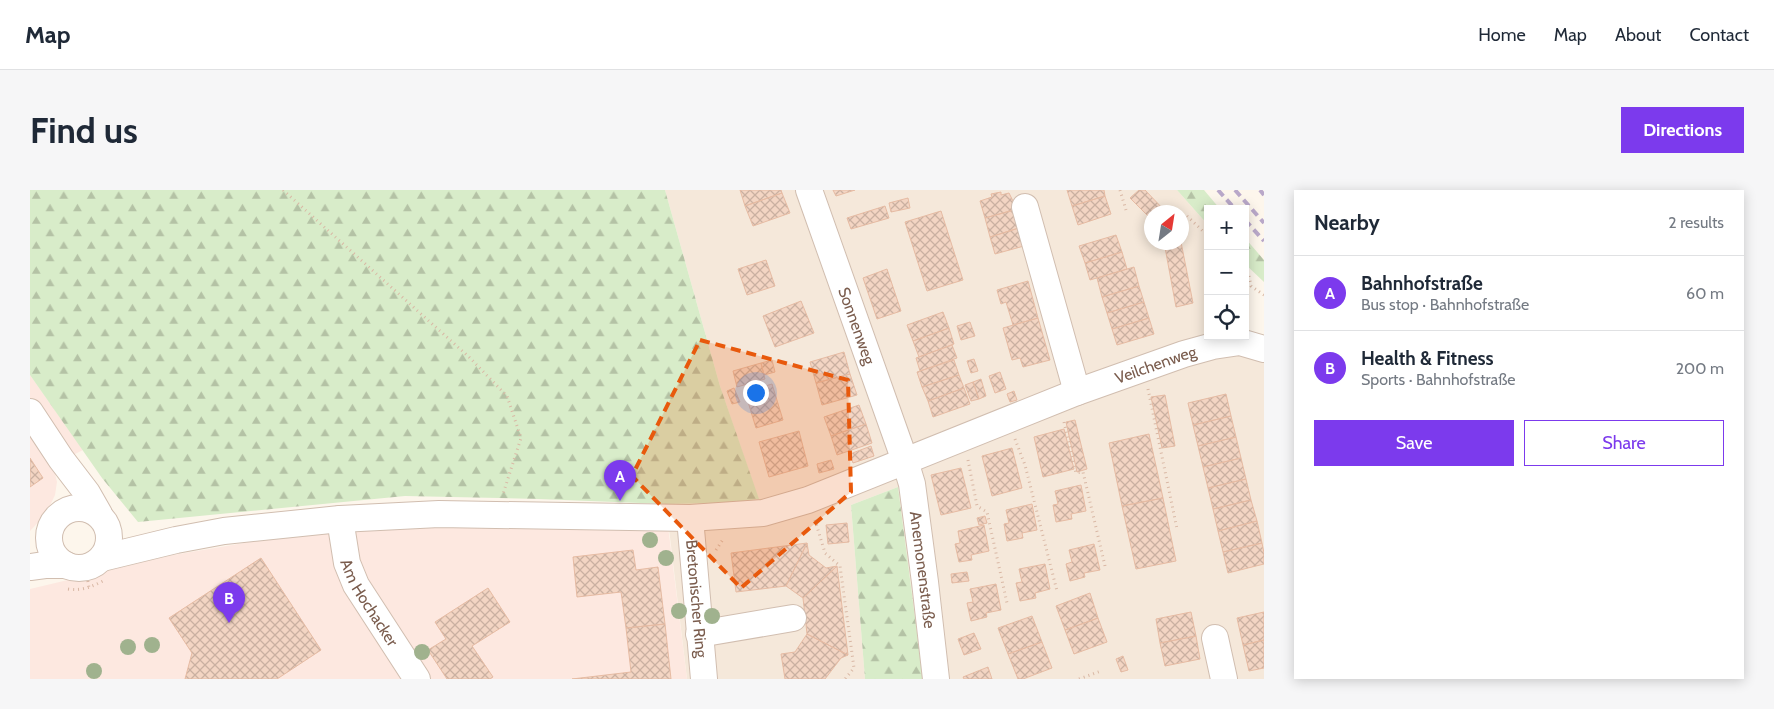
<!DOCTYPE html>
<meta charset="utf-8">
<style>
:root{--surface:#fff;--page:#f6f6f7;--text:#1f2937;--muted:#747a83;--line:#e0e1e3;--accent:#7c3aed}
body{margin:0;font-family:Cabin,sans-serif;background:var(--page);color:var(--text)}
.controls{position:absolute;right:15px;top:15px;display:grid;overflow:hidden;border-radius:0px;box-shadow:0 2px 12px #0003}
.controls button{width:45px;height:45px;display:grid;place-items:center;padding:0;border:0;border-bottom:1px solid var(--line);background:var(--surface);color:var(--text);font:25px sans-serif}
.compass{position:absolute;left:1114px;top:15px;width:45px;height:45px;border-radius:50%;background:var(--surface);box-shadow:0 2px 12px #0003;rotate:30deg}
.you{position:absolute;left:725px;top:202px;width:18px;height:18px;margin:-12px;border:4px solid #fff;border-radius:50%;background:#1a73e8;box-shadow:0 0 0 8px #1a73e833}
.badge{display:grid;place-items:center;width:32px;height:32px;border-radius:50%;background:var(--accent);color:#fff;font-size:16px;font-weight:700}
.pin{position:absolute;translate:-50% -41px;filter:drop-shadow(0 1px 2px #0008)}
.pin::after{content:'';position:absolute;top:26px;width:18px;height:15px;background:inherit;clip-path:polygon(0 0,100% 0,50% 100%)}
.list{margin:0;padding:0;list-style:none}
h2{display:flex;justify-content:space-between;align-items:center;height:65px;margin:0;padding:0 20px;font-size:21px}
h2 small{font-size:16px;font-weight:400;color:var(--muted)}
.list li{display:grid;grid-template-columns:32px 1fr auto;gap:15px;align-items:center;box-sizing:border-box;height:75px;padding:0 20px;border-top:1px solid var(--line)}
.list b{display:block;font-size:19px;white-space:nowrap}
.list p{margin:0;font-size:16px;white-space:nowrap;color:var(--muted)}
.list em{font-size:16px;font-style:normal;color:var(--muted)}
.actions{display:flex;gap:10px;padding:15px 20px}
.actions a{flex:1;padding:11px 0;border:1px solid var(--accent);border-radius:0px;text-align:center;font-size:18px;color:var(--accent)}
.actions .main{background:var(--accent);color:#fff}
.icon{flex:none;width:28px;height:28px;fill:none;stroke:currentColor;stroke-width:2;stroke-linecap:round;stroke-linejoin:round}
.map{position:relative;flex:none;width:1234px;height:489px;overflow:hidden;border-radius:0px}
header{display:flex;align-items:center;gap:30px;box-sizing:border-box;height:70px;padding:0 25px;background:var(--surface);border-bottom:1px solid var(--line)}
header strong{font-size:24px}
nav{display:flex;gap:28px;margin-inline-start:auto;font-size:18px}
.intro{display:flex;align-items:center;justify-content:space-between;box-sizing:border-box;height:120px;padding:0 30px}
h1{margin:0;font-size:35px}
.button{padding:12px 22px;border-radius:0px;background:var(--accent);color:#fff;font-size:18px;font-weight:700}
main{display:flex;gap:30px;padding:0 30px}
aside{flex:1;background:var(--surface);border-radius:0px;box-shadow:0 2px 12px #0003}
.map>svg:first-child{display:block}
</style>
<header>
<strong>Map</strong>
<nav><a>Home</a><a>Map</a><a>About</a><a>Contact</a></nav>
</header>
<div class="intro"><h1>Find us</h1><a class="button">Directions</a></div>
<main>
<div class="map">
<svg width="1234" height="489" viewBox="0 0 1234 489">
<defs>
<pattern id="forest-firs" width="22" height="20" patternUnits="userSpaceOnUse" patternTransform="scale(1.25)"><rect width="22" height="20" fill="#d8ecc9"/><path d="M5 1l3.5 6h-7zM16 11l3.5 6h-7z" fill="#b4c2a5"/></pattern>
<pattern id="building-cross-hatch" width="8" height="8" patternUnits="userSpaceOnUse" patternTransform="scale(1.25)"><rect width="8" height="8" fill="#f3d5c3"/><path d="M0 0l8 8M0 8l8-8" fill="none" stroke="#cab0a1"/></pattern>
</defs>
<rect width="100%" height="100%" fill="#fdf6ec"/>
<path fill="#f5e8da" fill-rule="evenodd" d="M635,0H1147L1178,35V146H1234V489H893L868,297L821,315L835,489H657L636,314L696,313L728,308L690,196ZM1122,22H1152V52H1122Z"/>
<path fill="#fde8e0" d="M0,185L53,260L23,275L27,292L25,305L16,324L0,341Z
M358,336H638L657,489H0V399L143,365L268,344Z"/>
<path fill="url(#forest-firs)" d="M0,0H635L690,196L729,309L696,313L636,314L508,309L375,306L108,332L72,288L0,185Z
M1147,0H1174L1190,19H1178V35Z
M1215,48L1234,70V92L1215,74Z
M868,297L893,489H835L821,315Z"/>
<path fill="url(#building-cross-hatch)" stroke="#e6bba3" d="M710,0H751L752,3L715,16Z
M803,0H825L806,6Z
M1037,0H1074L1075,6L1042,16Z
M1109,0H1115L1136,22H1122V30L1100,8Z
M971,2V5L979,3L987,19L955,28L950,11L962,7L961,4Z
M752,3L760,23L723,36L715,16Z
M1075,6L1081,24L1048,35L1042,16Z
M878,8L880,18L861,22L859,13Z
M855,16L859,28L821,39L817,28Z
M984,20L992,37L960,47L955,28Z
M911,21L933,90L897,101L875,32Z
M992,37L994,56L965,64L960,47Z
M1086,45L1092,62L1055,73L1049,56Z
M1134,52H1151L1163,113L1146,117Z
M1092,62L1097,79L1060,90L1055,73Z
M736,70L745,96L717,105L708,79Z
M1104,77L1109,96L1072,107L1067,88Z
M857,79L871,121L847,129L833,88Z
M998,91L1008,128L983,135L976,112L971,114L967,100Z
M1109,96L1114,112L1077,123L1072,107Z
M771,111L784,143L745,157L733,126Z
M1114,112L1119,128L1082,139L1077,123Z
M913,122L919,138L883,151L877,135Z
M1008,128L1020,170L993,177L990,168L982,170L973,138Z
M1119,128L1124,144L1087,155L1082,139Z
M940,132L945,146L931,150L927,136Z
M919,138L924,154L889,167L883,151Z
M922,155L927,168L890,181L886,168Z
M814,162L820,184L786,193L780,172Z
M944,169L948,181L941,183L937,171Z
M742,170L745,182L734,185L731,173Z
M924,170L929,185L892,197L887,182Z
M731,173L735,189L707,197L703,181Z
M970,182L976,199L965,203L959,186Z
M820,184L827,205L792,215L786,193Z
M929,185L934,198L898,211L892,197Z
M951,189L956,206L949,209L943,192Z
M943,192L949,209L941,211L935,195Z
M742,194L753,230L726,238L715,202Z
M704,198L710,212L702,214L697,201Z
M934,198L940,214L903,227L898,211Z
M984,201L987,210L980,212L977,204Z
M1196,204L1201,226L1163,235L1158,213Z
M1135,205L1145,256L1132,258L1121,207Z
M829,215L836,234L801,246L794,227Z
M1201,226L1206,247L1168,256L1163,235Z
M1045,230L1057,279L1047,282L1036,232Z
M836,234L842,253L807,265L801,246Z
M1034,239L1044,279L1013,287L1004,247Z
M769,241L778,276L739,287L729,252Z
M1119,244L1133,308L1092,316L1079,253Z
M1206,247L1211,268L1173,277L1168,256Z
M841,256L844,266L823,273L820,264Z
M982,258L992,298L962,306L952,266Z
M0,268L13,288L0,297Z
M1211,268L1216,289L1178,298L1173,277Z
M801,270L804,279L789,283L787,274Z
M931,278L941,318L911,325L901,285Z
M1216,289L1221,310L1183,319L1178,298Z
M1051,295L1056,321L1041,324L1042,329L1026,332L1023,315L1028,314L1025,301Z
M1133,308L1146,371L1106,379L1092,316Z
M1221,310L1227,331L1188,341L1183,319Z
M1002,314L1007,340L992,343L993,348L977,351L974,334L979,333L976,320Z
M955,326L957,333L949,335L947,328Z
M1227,331L1232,353L1193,362L1188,341Z
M817,333L819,352L798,354L796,335Z
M954,335L959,361L941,365L942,370L929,372L925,354L930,353L928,341Z
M777,353L779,365L796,378L807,376L773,408L756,396Z
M777,353L756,396L706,402L701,363Z
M1232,353L1234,363V374L1198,383L1193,362Z
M1064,354L1070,380L1054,383L1055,387L1040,391L1036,374L1042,372L1039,360Z
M603,360L606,380L628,377L635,434L596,438L591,402L547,407L543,367Z
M231,368L291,460L247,489H155L162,463L139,428Z
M1015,374L1020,399L1005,403L1006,408L990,411L986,393L992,392L989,379Z
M807,376L818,465L777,444L773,408Z
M937,382L939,391L922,393L921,384Z
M966,394L971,420L956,423L957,427L941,431L937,413L943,412L940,399Z
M458,398L480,432L442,456L463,487L460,489H417L398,460L416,449L405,432Z
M1060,403L1068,428L1035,440L1026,416Z
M1161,422L1166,446L1130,453L1126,429Z
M1234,422V450L1213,455L1207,428Z
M1002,426L1012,452L978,464L968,438Z
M1068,428L1077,452L1044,464L1035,440Z
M635,434L641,489H542L601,482L596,438Z
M944,443L951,459L934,465L928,449Z
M777,444L818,465L811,468L795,489H755L751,464L765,462Z
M1166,446L1170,469L1135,476L1130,453Z
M1234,450V478L1219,481L1213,455Z
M1012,452L1022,478L993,489H988L978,464Z
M1093,466L1098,480L1091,482L1086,469Z
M958,477L962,489H934L933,487Z"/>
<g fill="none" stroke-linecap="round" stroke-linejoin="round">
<defs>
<g id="minor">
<path id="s1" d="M779,0L875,271L882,294L895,392L906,489"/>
<path d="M995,17L1047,202"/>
<path d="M0,222L31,269L57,303L69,324"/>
<circle cx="49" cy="348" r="30"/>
<path id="s2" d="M660,328L674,489"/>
<path id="s3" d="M310,329L317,373L326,395L387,489"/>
<path id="s4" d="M72,368L146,350L194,341L310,329L409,324L660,328L733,323L778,310L1047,202L1154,164L1183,156L1210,152L1234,159"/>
<path d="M0,377L15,375H36"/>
<path d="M669,444L763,428"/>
<path d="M1185,448L1194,489"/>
</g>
</defs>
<use href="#minor" stroke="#d1beb0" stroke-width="28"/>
<path stroke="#d9b8a5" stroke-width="3" stroke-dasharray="1 4" stroke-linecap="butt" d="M253,0L439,167L477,206L491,248L473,304
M1090,0L1096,20
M1157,26L1178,46
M1215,83L1219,86L1221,96L1234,105
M1118,199L1147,339
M1034,232L1046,283L1053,282L1075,376
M985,249L995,275L1027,401
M938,270L947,316L957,322L977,413
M785,330L795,363L810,376L824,478L815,489
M686,360L694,348
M57,386L59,398
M38,399C52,401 61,397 73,391
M1049,489L1071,481"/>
<use href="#minor" stroke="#fff" stroke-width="26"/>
<path stroke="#b9a8c9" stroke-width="4" stroke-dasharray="8 5" stroke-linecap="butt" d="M1188,0L1205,19
M1205,0L1234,33
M1230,0L1234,5
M1215,30L1234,51"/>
</g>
<g fill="#a0b28e">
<circle cx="620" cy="350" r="8"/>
<circle cx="636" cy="368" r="8"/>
<circle cx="649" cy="421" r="8"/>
<circle cx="682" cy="426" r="8"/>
<circle cx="122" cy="455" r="8"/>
<circle cx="98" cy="457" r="8"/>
<circle cx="392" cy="462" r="8"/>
<circle cx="64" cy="481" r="8"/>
</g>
<path fill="#e8590c" fill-opacity="0.2" stroke="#e8590c" stroke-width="4" stroke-dasharray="10 6" stroke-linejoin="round" d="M670,150L818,190L821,302L711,398L602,286Z"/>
<g text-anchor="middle" stroke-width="4" stroke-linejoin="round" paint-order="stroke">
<g font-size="16" fill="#7a5c4d" stroke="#fffaf3">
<text dy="6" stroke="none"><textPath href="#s1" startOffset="144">Sonnenweg</textPath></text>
<text dy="6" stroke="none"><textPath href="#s4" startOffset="1085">Veilchenweg</textPath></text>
<text dy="6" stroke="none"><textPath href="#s1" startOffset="398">Anemonenstraße</textPath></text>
<text dy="6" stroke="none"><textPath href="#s2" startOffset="81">Bretonischer Ring</textPath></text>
<text dy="6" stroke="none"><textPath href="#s3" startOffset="90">Am Hochacker</textPath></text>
</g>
</g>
</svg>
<div class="controls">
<button>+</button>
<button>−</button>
<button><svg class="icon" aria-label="locate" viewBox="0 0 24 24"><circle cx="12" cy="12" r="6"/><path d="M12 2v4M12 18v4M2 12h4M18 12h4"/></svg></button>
</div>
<svg class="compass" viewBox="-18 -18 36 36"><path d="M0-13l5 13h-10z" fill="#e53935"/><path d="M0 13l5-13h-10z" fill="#747a83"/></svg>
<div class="you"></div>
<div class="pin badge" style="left:590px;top:311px">A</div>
<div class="pin badge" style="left:199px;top:433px">B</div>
</div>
<aside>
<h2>Nearby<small>2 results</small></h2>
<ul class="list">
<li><span class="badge">A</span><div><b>Bahnhofstraße</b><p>Bus stop · Bahnhofstraße</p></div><em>60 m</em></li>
<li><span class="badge">B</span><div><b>Health &amp; Fitness</b><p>Sports · Bahnhofstraße</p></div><em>200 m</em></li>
</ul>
<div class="actions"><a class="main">Save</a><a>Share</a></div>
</aside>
</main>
